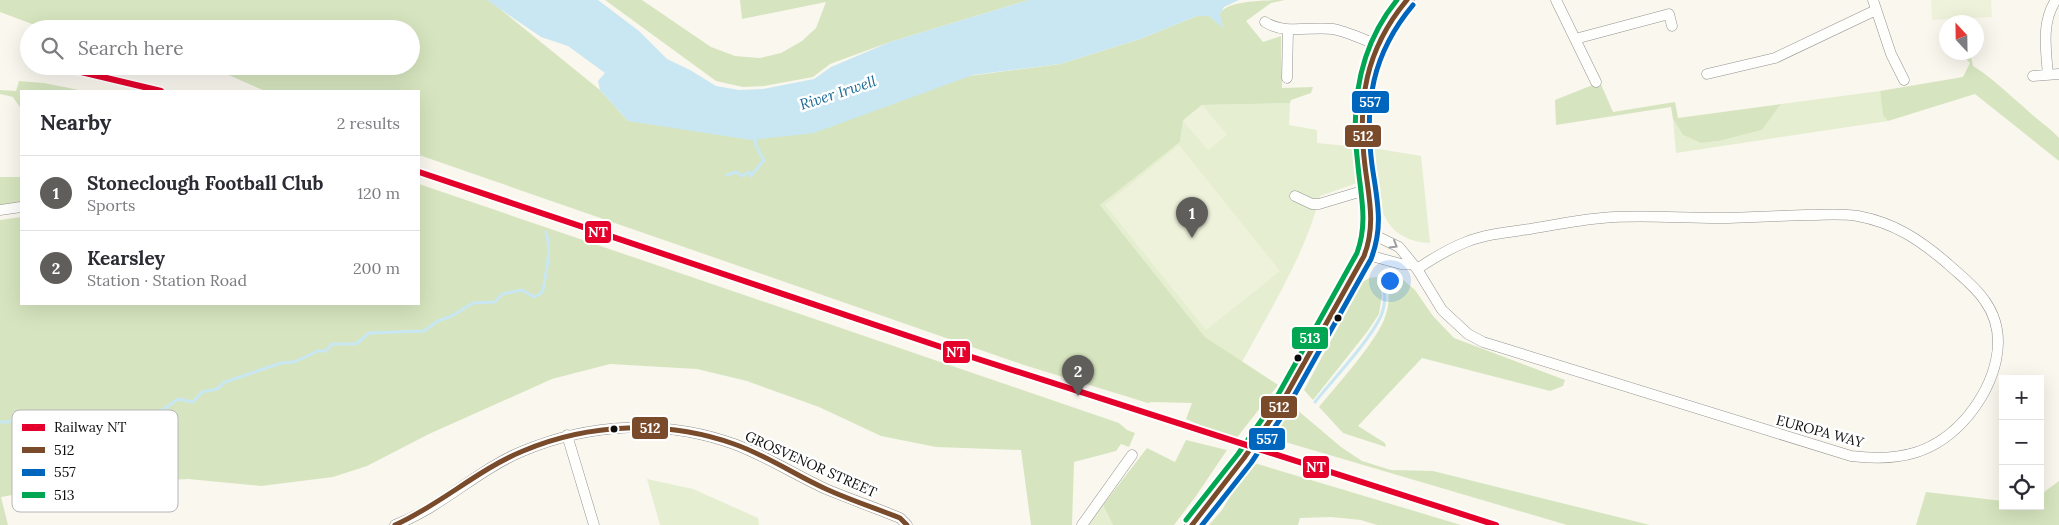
<!DOCTYPE html>
<meta charset="utf-8">
<style>
:root{--surface:#fff;--page:#f2f2f3;--text:#2b2b33;--muted:#7c7c81;--line:#e1e1e2;--accent:#5f5e5b}
body{margin:0;font-family:Lora,serif;background:var(--page);color:var(--text)}
.controls{position:absolute;right:15px;bottom:15px;display:grid;overflow:hidden;border-radius:0px;box-shadow:0 5px 20px #0002}
.controls button{width:45px;height:45px;display:grid;place-items:center;padding:0;border:0;border-bottom:1px solid var(--line);background:var(--surface);color:var(--text);font:25px sans-serif}
.compass{position:absolute;left:1939px;top:15px;width:45px;height:45px;border-radius:50%;background:var(--surface);box-shadow:0 5px 20px #0002;rotate:338deg}
.you{position:absolute;left:1389px;top:280px;width:18px;height:18px;margin:-12px;border:4px solid #fff;border-radius:50%;background:#1a73e8;box-shadow:0 0 0 8px #1a73e833}
.badge{display:grid;place-items:center;width:32px;height:32px;border-radius:50%;background:var(--accent);color:#fff;font-size:16px;font-weight:700}
.pin{position:absolute;translate:-50% -41px;filter:drop-shadow(0 1px 2px #0008)}
.pin::after{content:'';position:absolute;top:26px;width:18px;height:15px;background:inherit;clip-path:polygon(0 0,100% 0,50% 100%)}
.list{margin:0;padding:0;list-style:none}
h2{display:flex;justify-content:space-between;align-items:center;height:65px;margin:0;padding:0 20px;font-size:21px}
h2 small{font-size:16px;font-weight:400;color:var(--muted)}
.list li{display:grid;grid-template-columns:32px 1fr auto;gap:15px;align-items:center;box-sizing:border-box;height:75px;padding:0 20px;border-top:1px solid var(--line)}
.list b{display:block;font-size:19px;white-space:nowrap}
.list p{margin:0;font-size:16px;white-space:nowrap;color:var(--muted)}
.list em{font-size:16px;font-style:normal;color:var(--muted)}
.icon{flex:none;width:28px;height:28px;fill:none;stroke:currentColor;stroke-width:2;stroke-linecap:round;stroke-linejoin:round}
.map{position:relative;flex:none;width:2059px;height:525px;overflow:hidden}
.search{position:absolute;background:var(--surface);box-shadow:0 5px 20px #0002;left:20px;top:20px;width:400px;height:55px;display:flex;align-items:center;gap:12px;box-sizing:border-box;padding:0 18px;border-radius:28px;color:var(--muted);font-size:19px}
.panel{position:absolute;background:var(--surface);box-shadow:0 5px 20px #0002;left:20px;top:90px;width:400px;height:215px;border-radius:0px}
.map>svg:first-child{display:block}
</style>
<div class="map">
<svg width="2059" height="525" viewBox="0 0 2059 525">
<rect width="100%" height="100%" fill="#faf7ef"/>
<path fill="#e5eed0" d="M1880,91L1883,115L1888,121L1676,153L1673,119L1683,135L1701,143L1719,141L1762,130L1781,104Z
M1290,103L1289,125L1317,130V143L1358,147L1363,181L1320,196C1305,255 1271,308 1242,362L1205,337L1100,205L1180,142L1183,120L1202,105Z
M1373,148L1421,156L1430,243C1374,240 1378,191 1373,148Z
M647,479L693,489L758,518L759,525H660Z
M1103,505L1113,525H1087Z"/>
<path fill="#d6e5bf" d="M0,0H489L600,90L628,121L1060,64L1140,39L1197,16H1209L1223,27C1222,24 1220,19 1220,15C1221,0 1272,0 1285,0L1271,3L1246,21L1263,42L1281,36L1282,88L1313,87L1311,93L1291,100L1290,103L1202,105L1183,120L1180,142L1100,205L1205,337L1278,385L1235,440L1186,419L1192,403L1151,402L1148,403L1024,365L419,155V91H265L208,66H411V29H55L32,24L0,12Z
M605,0H642L711,47L735,56L760,58L781,53L802,41L816,28L826,2L742,19L740,0H1029L890,42L830,64L813,77L764,86L743,87L716,81Z
M1961,53H1970L1973,66C1993,78 2008,94 2026,109C2036,119 2049,127 2059,138V161L1975,94L1888,121L1883,115L1880,91L1963,77L1970,63Z
M19,81L44,83L84,91H21V109L13,97L0,94V90L16,91Z
M1600,82L1613,112L1675,102L1678,118L1781,104L1762,130L1719,141L1701,143L1683,135L1673,119L1671,107L1556,125L1555,100Z
M0,177H21V202L0,205Z
M419,184L1119,423L1127,430L1135,433L1129,447L1121,444L1116,451L1074,462L1072,525H1031L1021,450L936,447L881,436L819,407L747,381L697,369L610,364L552,379L429,434L367,466L333,477L261,486L188,479L64,486L1,497L8,525H0V220L21,217V304H419Z
M1386,276L1401,278L1415,290L1433,316L1454,338L1565,380L1563,386L1550,391L1422,358L1358,426L1385,443L1386,447L1343,433L1319,407C1336,386 1380,338 1386,314C1390,301 1389,290 1386,276Z
M1378,277L1382,295L1379,314L1367,332L1313,400L1304,390L1363,282L1369,278Z
M1289,403L1341,447L1362,461L1391,470L1433,471L1650,525H1567L1268,437Z
M1186,440L1227,450L1196,496L1174,525H1113L1103,505L1147,448L1175,462Z
M1251,462L1461,525H1377L1361,520L1331,517L1300,518L1298,525H1209L1222,510Z
M2059,481V525H1916L1926,492L2003,501V506H2040V495Z"/>
<path fill="#eef2da" d="M1931,0H1991L1992,17L1932,20Z
M1202,105L1227,135L1208,150L1183,121Z
M1179,145L1280,271L1206,330L1105,205Z"/>
<path fill="#c8e7f2" d="M487,0H598L639,31L667,59L690,70L716,86L739,90L763,89L814,79L831,67L890,42L1029,0H1239L1224,7L1220,14L1223,28L1209,16H1197L1140,39L1060,64L973,75L814,133L751,140L628,121L600,90L598,81L605,73L568,46L541,37Z"/>
<g fill="none" stroke-linecap="round" stroke-linejoin="round">
<path stroke="#c8e7f2" stroke-width="3" d="M727,175L736,172L743,176L749,172L751,176L764,160L756,146L755,139
M1315,402C1334,378 1368,343 1381,316C1386,304 1385,293 1383,281
M0,422H8L18,417L36,426L41,423C54,435 57,438 74,431L78,437C91,433 108,422 120,430L144,423L178,399L193,402L202,392L217,389L225,382L281,363L294,362L318,351H326L332,344H356L369,333L424,331L438,321L452,316L473,303L495,302L502,294L522,290L534,297L540,294L543,290C546,271 552,251 546,232"/>
<defs>
<path id="street" d="M1556,0L1596,82
M1873,0L1891,54L1904,80
M1265,22C1285,35 1310,26 1333,29C1348,32 1363,39 1377,45
M1575,39L1669,14L1672,26
M1707,74L1775,58L1876,10
M2048,75C2046,50 2041,22 2056,0
M2033,76L2059,74
M1287,78L1288,30
M1295,196L1312,204H1319L1369,189
M0,210L21,207
M1370,233L1399,247L1417,269L1442,310L1468,334L1483,342L1851,456C1899,462 1936,454 1968,416C1994,384 2011,338 1985,301C1975,286 1961,276 1948,264C1920,240 1895,223 1858,216C1841,213 1823,215 1806,215C1780,216 1754,217 1728,218C1687,219 1644,214 1602,218C1578,220 1554,225 1530,229C1509,232 1486,234 1466,242C1448,249 1432,259 1417,269
M1364,254L1401,264H1411
M567,435L594,525
M395,525C442,507 477,470 523,451C590,423 665,419 734,444C766,456 795,475 826,489C850,499 876,508 900,518L907,525
M1082,525L1132,455"/>
<path id="primary" d="M1192,525C1228,482 1263,436 1291,388C1306,363 1319,337 1333,311C1346,288 1364,263 1370,237C1375,214 1368,189 1365,166C1356,107 1364,45 1407,0"/>
</defs>
<use href="#street" stroke="#93928e" stroke-width="11"/>
<use href="#primary" stroke="#807f7c" stroke-width="16"/>
<use href="#street" stroke="#fefefd" stroke-width="10"/>
<use href="#primary" stroke="#ebe5d8" stroke-width="15"/>
<defs>
<path id="bus-1" d="M395,525C440,505 477,470 523,451C589,423 666,420 734,444C766,455 795,475 826,489C850,500 875,508 900,518L907,525
M1192,525L1244,458L1280,406L1364,256C1376,225 1369,198 1365,166C1357,102 1365,50 1407,0"/>
<path id="bus-2" d="M1202,525L1251,463L1286,410L1371,259C1384,225 1377,200 1372,165C1364,103 1372,54 1413,5"/>
<path id="bus-3" d="M1186,520L1238,454L1274,402L1357,253C1368,223 1361,197 1358,166C1350,106 1358,48 1397,0"/>
</defs>
<use href="#bus-1" stroke="#fff" stroke-width="9"/>
<use href="#bus-2" stroke="#fff" stroke-width="9"/>
<use href="#bus-3" stroke="#fff" stroke-width="9"/>
<use href="#bus-1" stroke="#7a4b2a" stroke-width="5"/>
<use href="#bus-2" stroke="#0065bd" stroke-width="5"/>
<use href="#bus-3" stroke="#00a651" stroke-width="5"/>
<defs>
<path id="rail-1" d="M56,66L161,91
M419,172L956,352L1496,525"/>
</defs>
<use href="#rail-1" stroke="#fff" stroke-width="10"/>
<use href="#rail-1" stroke="#e4002b" stroke-width="6"/>
</g>
<defs><path id="oneway-chevron" d="M-2-3.5L2.5 0L-2 3.5" fill="none" stroke-width="1.6" stroke-linecap="round" stroke-linejoin="round" transform="scale(1.25)"/></defs>
<use stroke="#9d9d9d" href="#oneway-chevron" transform="translate(1394 245) rotate(30)"/>
<g fill="#0c0c0c" stroke="#fff" stroke-width="2">
<circle cx="1338" cy="318" r="4.5"/>
<circle cx="1298" cy="358" r="4.5"/>
<circle cx="614" cy="429" r="4.5"/>
</g>
<g text-anchor="middle" stroke-width="5" stroke-linejoin="round" paint-order="stroke">
<g font-size="14" fill="#0c0c0c" stroke="#fff">
<text transform="translate(1820 431) rotate(15)" y="5">EUROPA WAY</text>
<text transform="translate(811 464) rotate(24)" y="5">GROSVENOR STREET</text>
</g>
<g font-size="15" font-style="italic" fill="#1b6b97" stroke="#fff">
<text transform="translate(838 93) rotate(-18)" y="5">River Irwell</text>
</g>
</g>
<rect x="12" y="410" width="166" height="102" rx="8" fill="#fff" stroke="#b6b6b6" stroke-width="1"/>
<rect x="22" y="424" width="23" height="7" fill="#e4002b"/>
<rect x="22" y="447" width="23" height="6" fill="#7a4b2a"/>
<rect x="22" y="469" width="23" height="7" fill="#0065bd"/>
<rect x="22" y="492" width="23" height="6" fill="#00a651"/>
<g font-size="14" fill="#0c0c0c">
<text x="54" y="432">Railway NT</text>
<text x="54" y="455">512</text>
<text x="54" y="477">557</text>
<text x="54" y="500">513</text>
</g>
<g stroke="#fff" stroke-width="2">
<rect x="1351" y="90" width="39" height="24" rx="5" fill="#0065bd"/>
<rect x="1344" y="124" width="38" height="24" rx="5" fill="#7a4b2a"/>
<rect x="584" y="220" width="28" height="24" rx="5" fill="#e4002b"/>
<rect x="1291" y="326" width="38" height="24" rx="5" fill="#00a651"/>
<rect x="942" y="340" width="29" height="24" rx="5" fill="#e4002b"/>
<rect x="1260" y="395" width="38" height="24" rx="5" fill="#7a4b2a"/>
<rect x="631" y="416" width="38" height="24" rx="5" fill="#7a4b2a"/>
<rect x="1248" y="427" width="38" height="24" rx="5" fill="#0065bd"/>
<rect x="1302" y="455" width="28" height="24" rx="5" fill="#e4002b"/>
</g>
<g font-size="14" text-anchor="middle" font-weight="bold" fill="#fff">
<text x="1370" y="107">557</text>
<text x="1363" y="141">512</text>
<text x="598" y="237">NT</text>
<text x="1310" y="343">513</text>
<text x="956" y="357">NT</text>
<text x="1279" y="412">512</text>
<text x="650" y="433">512</text>
<text x="1267" y="444">557</text>
<text x="1316" y="472">NT</text>
</g>
</svg>
<div class="controls">
<button>+</button>
<button>−</button>
<button><svg class="icon" aria-label="locate" viewBox="0 0 24 24"><circle cx="12" cy="12" r="6"/><path d="M12 2v4M12 18v4M2 12h4M18 12h4"/></svg></button>
</div>
<svg class="compass" viewBox="-18 -18 36 36"><path d="M0-13l5 13h-10z" fill="#e53935"/><path d="M0 13l5-13h-10z" fill="#7c7c81"/></svg>
<div class="you"></div>
<div class="pin badge" style="left:1192px;top:238px">1</div>
<div class="pin badge" style="left:1078px;top:396px">2</div>
<div class="search"><svg class="icon" aria-label="search" viewBox="0 0 24 24"><circle cx="10" cy="10" r="6"/><path d="M15 15l6 6"/></svg>Search here</div>
<section class="panel">
<h2>Nearby<small>2 results</small></h2>
<ul class="list">
<li><span class="badge">1</span><div><b>Stoneclough Football Club</b><p>Sports</p></div><em>120 m</em></li>
<li><span class="badge">2</span><div><b>Kearsley</b><p>Station · Station Road</p></div><em>200 m</em></li>
</ul>
</section>
</div>
